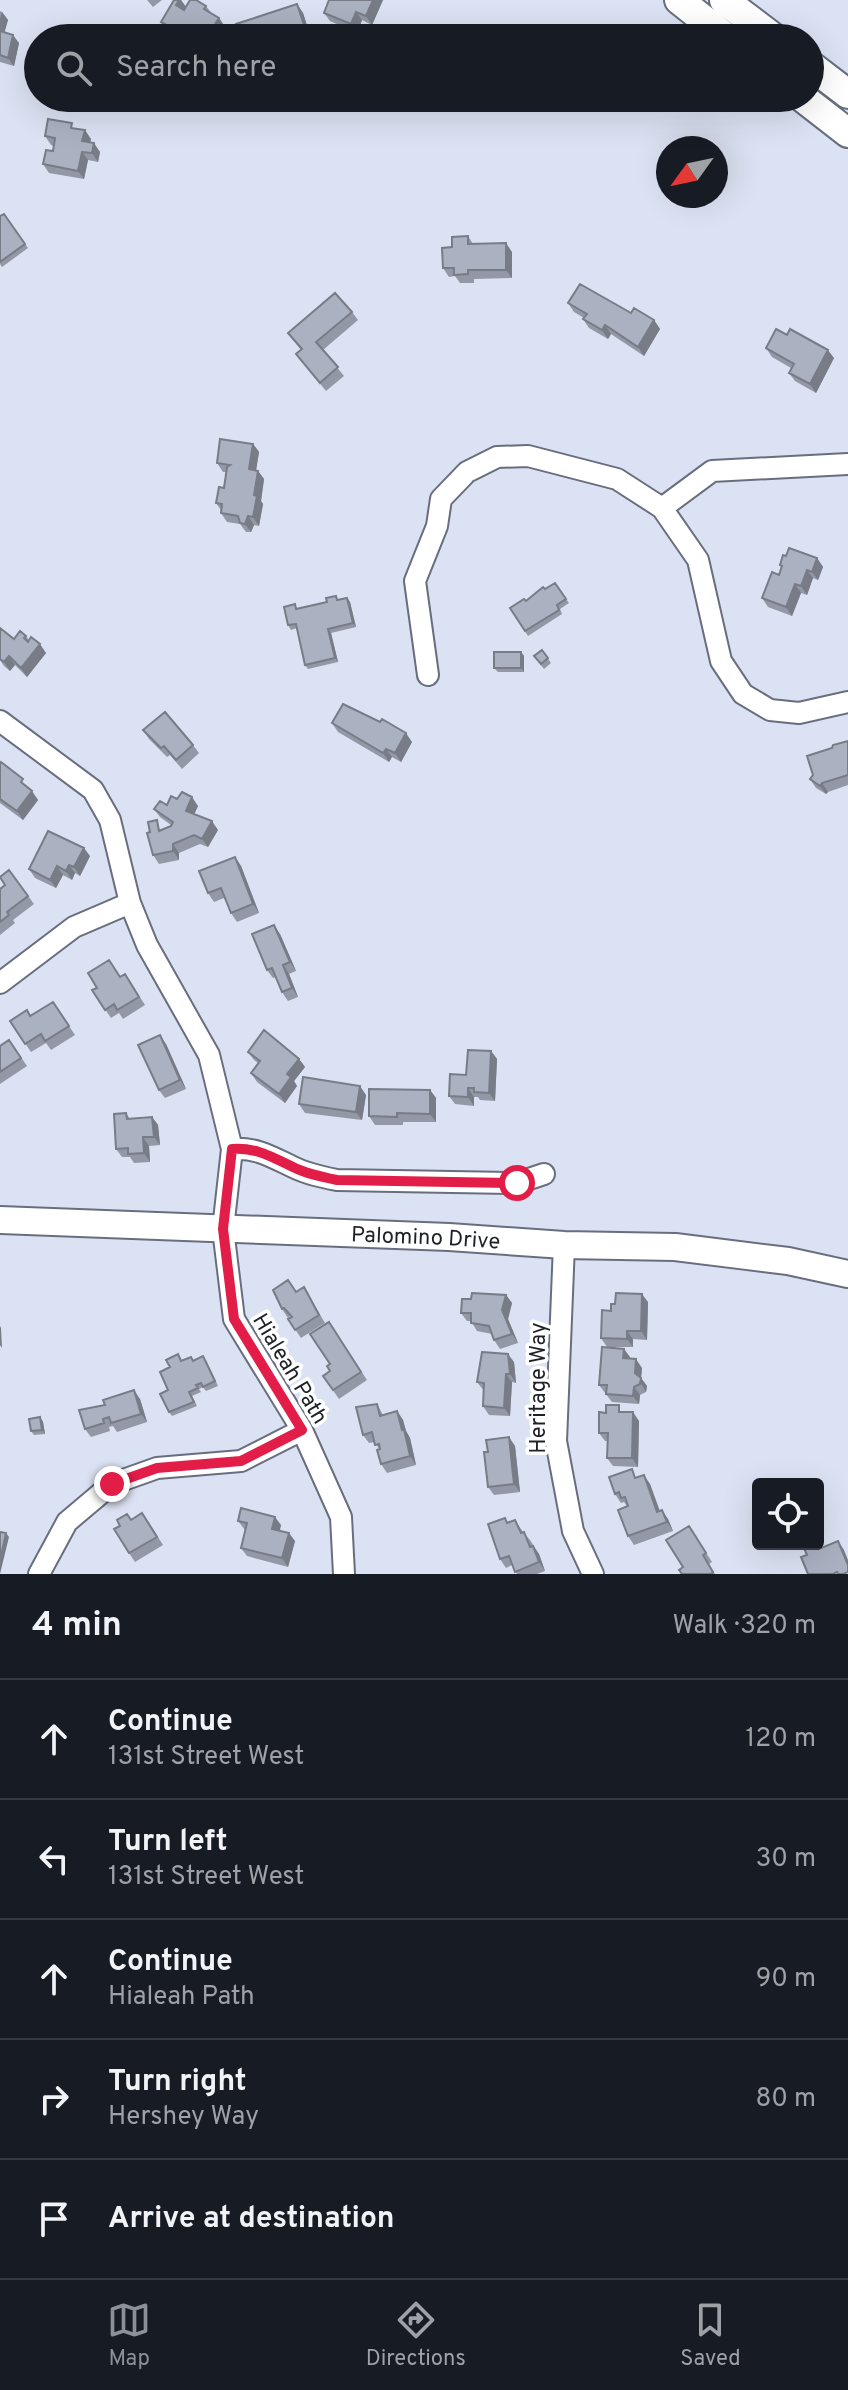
<!DOCTYPE html>
<meta charset="utf-8">
<style>
:root{--surface:#171b24;--page:#242831;--text:#f1f3f6;--muted:#9ea1a6;--line:#363941;--accent:#8c9099}
body{margin:0;font-family:Overpass,sans-serif;background:var(--page);color:var(--text)}
.controls{position:absolute;right:24px;bottom:24px;display:grid;overflow:hidden;border-radius:8px;box-shadow:0 8px 32px #0002}
.controls button{width:72px;height:72px;display:grid;place-items:center;padding:0;border:0;border-bottom:2px solid var(--line);background:var(--surface);color:var(--text);font:40px sans-serif}
.compass{position:absolute;left:656px;top:136px;width:72px;height:72px;border-radius:50%;background:var(--surface);box-shadow:0 8px 32px #0002;rotate:237deg}
.stop{position:absolute;width:24px;height:24px;margin:-18px;border:6px solid #e11d48;border-radius:50%;background:#fff}
.stop.end{background:#e11d48;border-color:#fff;box-shadow:0 2px 8px #0008}
.list{margin:0;padding:0;list-style:none}
h2{display:flex;justify-content:space-between;align-items:center;height:104px;margin:0;padding:0 32px;font-size:34px}
h2 small{font-size:26px;font-weight:400;color:var(--muted)}
.list li{display:grid;grid-template-columns:52px 1fr auto;gap:24px;align-items:center;box-sizing:border-box;height:120px;padding:0 32px;border-top:2px solid var(--line)}
.list b{display:block;font-size:30px;white-space:nowrap}
.list p{margin:0;font-size:26px;white-space:nowrap;color:var(--muted)}
.list em{font-size:26px;font-style:normal;color:var(--muted)}
.icon{flex:none;width:44px;height:44px;fill:none;stroke:currentColor;stroke-width:2;stroke-linecap:round;stroke-linejoin:round}
.map{position:relative;flex:none;width:848px;height:1574px;overflow:hidden}
.search{position:absolute;background:var(--surface);box-shadow:0 8px 32px #0002;left:24px;right:24px;top:24px;height:88px;display:flex;align-items:center;gap:20px;box-sizing:border-box;padding:0 28px;border-radius:44px;color:var(--muted);font-size:30px}
.sheet{height:704px;background:var(--surface)}
nav{display:flex;justify-content:space-around;align-items:center;box-sizing:border-box;height:112px;border-top:2px solid var(--line);background:var(--surface);font-size:22px;color:var(--muted)}
nav a{display:grid;justify-items:center;gap:4px}
nav .on{color:var(--accent)}
.map>svg:first-child{display:block}
</style>
<div class="map">
<svg width="848" height="1574" viewBox="0 0 848 1574">
<rect width="100%" height="100%" fill="#dbe2f3"/>
<g fill="none" stroke-linecap="round" stroke-linejoin="round">
<defs>
<path id="minor" d="M662,508L712,471L848,464
M428,675L415,581L437,526L441,499L467,472L497,457L528,456L617,479L662,508L698,560L721,661L743,694L770,710L799,713L848,702
M0,721L93,790L110,820L130,903L147,945L209,1055L232,1149L223,1229L234,1319L302,1430L341,1517L344,1574
M0,983L74,927L130,903
M232,1149C256,1147 272,1157 293,1167C307,1174 322,1177 337,1180L517,1183L544,1174
M564,1245L556,1441L573,1531L593,1574
M39,1574L67,1522L112,1484L157,1468L241,1461L302,1430"/>
<g id="tertiary">
<path id="s1" d="M0,1220L449,1237L564,1245L675,1247L788,1261L848,1274"/>
</g>
<path id="secondary" d="M679,0L727,38
M724,0L774,38
M810,65L848,94
M803,98L848,133"/>
</defs>
<use href="#minor" stroke="#686e7d" stroke-width="24"/>
<use href="#tertiary" stroke="#686e7d" stroke-width="30"/>
<use href="#secondary" stroke="#686e7d" stroke-width="32"/>
<use href="#minor" stroke="#fff" stroke-width="20"/>
<use href="#tertiary" stroke="#fff" stroke-width="26"/>
<use href="#secondary" stroke="#fff" stroke-width="28"/>
</g>
<path fill="#9298a6" d="M147,0H162L153,7Z
M174,0H181L186,7L206,6L212,14L219,18L225,27L218,38H176L173,34L167,30L161,22Z
M383,0L372,25L362,20L357,33L330,21L324,13Z
M297,4L303,13L311,38H241Z
M0,11L2,12L8,20L4,32L19,43L14,66L0,62Z
M76,129L91,139L90,143L100,152L98,162L88,160L84,179L49,173L43,164L53,151L54,146L51,145L45,136Z
M4,214L28,248L2,267L0,264V216Z
M468,236L473,244L512,252V278L474,279V283H460L455,276L449,277L443,268Z
M568,303L631,313L654,320L660,329L644,356L611,334L608,339L589,328L583,319L584,318L574,312Z
M352,312L358,320L323,350L344,376L326,391L296,354L301,350L288,333Z
M787,335L834,358L816,393L795,381L789,373L791,368L772,357L766,348Z
M253,444L259,452L256,470L258,471L264,479L261,501L263,504L259,526L254,525L251,532H246L240,524L227,522L221,513V510L216,503L224,488L226,472H223L217,463Z
M786,556L817,558L823,567L818,580L813,578L807,595L801,593L792,616L768,607L762,598L779,575L781,568L780,565Z
M555,583L569,603L560,609L562,614L528,636L510,608L526,601Z
M347,598L350,602L356,627L331,633L338,662L308,669L305,665L297,628L291,630L288,625L298,608Z
M0,628L14,639L26,636L29,640L46,653L27,677L15,665L10,671L4,666L0,660Z
M542,650L551,663L544,669L534,656Z
M521,652L524,656V672H498L494,668Z
M380,722L412,742L401,762L392,757L389,762L338,732L332,723Z
M143,730L193,745L199,753L182,769L170,755L167,757L149,739Z
M848,741V785L828,792L826,794L816,788L810,779L832,748Z
M0,764L29,788L38,800L23,820L0,803Z
M177,799L198,806L194,814L218,830L208,847L200,844L179,853V860L159,864L153,855L150,832L163,829L171,825L160,817L154,809L167,805Z
M90,856L80,876L75,873L72,880L63,875L56,888L35,878L29,869Z
M235,857L241,866L259,913L237,922L231,913L224,898L214,902L208,893Z
M9,870L34,904L13,920L15,923L0,935V889L5,885Z
M280,934L296,971L289,974L298,997L288,1001L282,992L276,977L273,978L267,970Z
M120,977L131,983L145,1005L123,1019L119,1013L111,1018L92,990Z
M53,1002L75,1035L51,1050L46,1043L31,1052L10,1021L30,1016Z
M9,1040L27,1066L0,1084V1046Z
M166,1044L186,1089L165,1098L159,1090Z
M491,1051L497,1059L495,1101L480,1100L478,1097H474V1106L455,1104L449,1096L466,1075Z
M248,1052L299,1059L305,1067L294,1081L297,1086L285,1103L257,1082L251,1073L258,1063L254,1060Z
M430,1090L436,1098V1122H403V1125H375L369,1116Z
M366,1095L362,1120L305,1113L299,1104Z
M126,1113L130,1119L152,1117L158,1125L160,1145L149,1146L150,1162L134,1163L130,1157H122L116,1149Z
M304,1287L325,1323L301,1338L288,1319L292,1317L290,1316L288,1318L282,1309L296,1292Z
M506,1295L512,1303L508,1319L518,1343L500,1349L494,1340L492,1334L477,1331L471,1321H467L461,1313L471,1299Z
M648,1302L647,1340L633,1339V1347H607L601,1338L611,1311Z
M329,1322L367,1380L339,1399L323,1376L330,1371Z
M624,1349L630,1359L642,1368L641,1378L647,1386L646,1392L640,1395L639,1404L612,1402L599,1385Z
M206,1360L218,1386L206,1391L203,1387L199,1389L201,1392L192,1396L197,1406L172,1416L169,1412L168,1390L182,1361Z
M514,1362L516,1383L512,1382L510,1416L489,1415L483,1406L484,1391L477,1382Z
M140,1399L147,1422L117,1432L113,1426L109,1427L110,1431L91,1437L85,1429Z
M377,1404L383,1415L397,1411L403,1420L406,1431L410,1438L416,1465L387,1473L381,1464L379,1449L375,1442L369,1443L363,1435Z
M624,1412L639,1421L638,1467L613,1466L607,1458L608,1441H605L599,1433Z
M40,1417L43,1422L45,1434L34,1435L31,1431Z
M515,1446L520,1492L494,1495L488,1487V1452Z
M637,1477L650,1484L660,1511L668,1519L673,1531L634,1545L628,1536L627,1506L624,1502L621,1503L615,1494Z
M505,1518L508,1523L515,1520L523,1532L530,1540L539,1554L545,1571L537,1574H517L512,1565L506,1568L500,1559Z
M131,1519L148,1521L163,1545L135,1562L129,1553Z
M238,1521L281,1525L280,1530L295,1541L288,1567L247,1556L241,1548L245,1530Z
M689,1526L712,1562L709,1564L715,1574H682Z"/>
<path fill="#777c87" d="M179,0H181L186,7L182,14L176,5Z
M373,0H383L372,25L366,16Z
M297,4L303,13L311,38L306,31Z
M2,12L8,20L3,38L0,34V19Z
M356,12L362,20L357,33L351,24Z
M219,18L225,27L218,38H206Z
M13,35L19,43L14,66L8,58Z
M85,130L91,139L88,150L82,141Z
M94,143L100,152L98,162L92,153Z
M82,152L88,160L84,179L78,171Z
M506,243L512,252V278L506,270Z
M654,320L660,329L644,356L638,347Z
M605,325L611,334L608,339L602,330Z
M828,350L834,358L816,393L810,384Z
M253,444L259,452L255,477L249,469Z
M258,471L264,479L261,501L263,504L259,526L253,517L254,495Z
M248,516L254,525L251,532L245,524Z
M817,558L823,567L818,580L812,572Z
M807,570L813,578L807,595L801,586Z
M795,584L801,593L792,616L786,607Z
M347,598L350,602L356,627L353,623Z
M328,629L331,633L338,662L335,658Z
M40,644L46,653L27,677L21,668Z
M521,652L524,656V672L521,668Z
M9,656L15,665L10,671L4,662Z
M406,733L412,742L401,762L395,753Z
M386,749L392,757L389,762L383,753Z
M822,783L828,792L826,794L820,786Z
M32,791L38,800L23,820L17,811Z
M192,797L198,806L192,819L186,811Z
M212,821L218,830L208,847L202,839Z
M173,844L179,853V860L173,851Z
M84,848L90,856L80,876L74,867Z
M235,857L241,866L259,913L253,904Z
M69,865L75,873L72,880L66,871Z
M57,866L63,875L56,888L50,880Z
M274,925L280,934L296,971L290,962Z
M283,965L289,974L298,997L292,988Z
M160,1035L166,1044L186,1089L180,1080Z
M491,1051L497,1059L495,1101L489,1093Z
M299,1059L305,1067L294,1081L297,1086L285,1103L279,1094L287,1074Z
M360,1086L366,1095L362,1120L356,1112Z
M468,1088L474,1097V1106L468,1097Z
M430,1090L436,1098V1122L430,1114Z
M152,1117L158,1125L160,1145L154,1137Z
M143,1137L149,1146L150,1162L144,1153Z
M642,1294L648,1302L647,1340L641,1331Z
M506,1295L512,1303L508,1319L518,1343L512,1334L502,1310Z
M0,1326L1,1328L2,1348L0,1345Z
M627,1331L633,1339V1347L627,1339Z
M624,1349L630,1357L629,1367L623,1358Z
M508,1354L514,1362L516,1383L510,1374Z
M636,1359L642,1368L641,1378L647,1386L646,1392L635,1373Z
M506,1374L512,1382L510,1416L504,1408Z
M634,1387L640,1395L639,1404L633,1396Z
M134,1390L140,1399L147,1422L141,1414Z
M397,1411L403,1420L406,1431L410,1438L416,1465L410,1456Z
M633,1412L639,1421L638,1467L632,1458Z
M40,1417L43,1422L45,1434L42,1430Z
M509,1437L515,1446L520,1492L514,1484Z
M644,1475L650,1484L663,1521L657,1512Z
M662,1510L668,1519L673,1531L667,1522Z
M275,1517L281,1525L278,1537L272,1529Z
M6,1533L9,1537L0,1574V1560Z
M289,1533L295,1541L288,1567L282,1558Z
M838,1541L844,1550L848,1560V1565Z
M533,1546L539,1554L545,1571L539,1562Z"/>
<path fill="#aab1c1" stroke="#777c87" stroke-width="2" d="M174,0H179L176,5L184,10L190,0H196L206,6L204,9L219,18L206,38H182L172,32L174,29L161,22Z
M329,0H373L366,16L356,12L351,24L324,13Z
M297,4L306,31L284,38H241L236,24Z
M0,31L13,35L8,58L0,55Z
M48,119L72,123L71,128L85,130L82,141L94,143L92,153L82,152L78,171L43,164L46,150L53,151L55,138L45,136Z
M4,214L25,244L0,262V216Z
M468,236V244L506,243V270H468V274L454,275V268H443L442,248L452,247V237Z
M580,284L631,313L634,308L654,320L638,347L605,325L602,330L583,319L587,314L568,303Z
M335,293L352,312L316,342L338,367L320,383L296,354L302,349L288,333Z
M776,329L787,335L790,329L828,350L810,384L789,373L794,364L766,348Z
M220,439L253,444L249,469L258,471L254,495L257,496L253,517L248,516L245,524L240,523L238,516L221,513L222,504L216,503L219,487L224,488L227,467L230,465L217,463Z
M789,548L817,558L812,572L807,570L801,586L795,584L786,607L762,598L772,572L779,575L782,566L780,565L783,555L786,556Z
M555,583L566,599L557,605L559,610L525,631L510,608L524,599L526,601L543,587L545,589Z
M336,596L337,600L347,598L353,623L328,629L335,658L305,665L296,624L288,625L284,607L295,604L296,609L327,602L326,598Z
M0,628L14,639L20,631L26,636L24,638L28,642L31,637L40,644L21,668L9,656L4,662L0,659Z
M542,650L548,658L541,664L534,656Z
M494,652H521V668H494Z
M343,704L380,722L382,719L406,733L395,753L386,749L383,753L332,723Z
M165,712L193,745L176,760L164,746L161,748L143,730Z
M848,741V775L822,783L820,786L810,779L813,775L807,756L832,748L833,745Z
M1,762L23,779L21,782L32,791L17,811L0,799V764Z
M182,792L192,797L186,811L212,821L202,839L194,835L173,844V851L153,855L147,833L150,832L148,822L157,820L159,831L171,826L173,822L154,809L160,801L167,805L171,796L177,799Z
M48,831L84,848L74,867L69,865L66,871L57,866L50,880L29,869Z
M235,857L253,904L231,913L221,888L208,893L199,871Z
M9,870L28,896L7,912L9,915L0,922V889L5,885L0,877Z
M274,925L290,962L283,965L292,988L282,992L272,968L267,970L252,934Z
M109,960L120,977L125,974L139,997L117,1010L114,1004L105,1010L92,990L97,988L88,973Z
M53,1002L69,1026L45,1041L41,1034L25,1044L10,1021L27,1010L30,1016Z
M264,1030L299,1059L287,1074L291,1077L279,1094L251,1073L260,1061L248,1052Z
M160,1035L180,1080L159,1090L138,1045Z
M9,1040L21,1058L0,1072V1046Z
M468,1050L491,1051L489,1093L474,1092V1088H468V1097L449,1096L450,1074L466,1075Z
M303,1077L360,1086L356,1112L299,1104Z
M369,1089L430,1090V1114L397,1113V1117L369,1116Z
M126,1113L127,1119L152,1117L154,1137H143L144,1153L128,1154V1148L116,1149L114,1114Z
M288,1280L296,1292L304,1287L319,1315L295,1330L288,1319L292,1317L284,1308L282,1309L273,1290Z
M472,1293L506,1295L502,1310L512,1334L494,1340L489,1326L471,1323V1313H461L462,1299H471Z
M616,1293L642,1294L641,1331H627V1339L601,1338L602,1310L611,1311V1304H615Z
M329,1322L361,1372L333,1390L323,1376L330,1371L327,1366L330,1364L310,1334Z
M602,1347L624,1349L623,1358L636,1359L635,1373L641,1378L640,1384L634,1387L633,1396L606,1394L607,1385H599Z
M482,1352L508,1354L510,1374H506L504,1408L483,1406L484,1383L477,1382Z
M178,1354L181,1361L191,1357L193,1361L203,1356L215,1381L203,1387L201,1383L196,1385L198,1388L189,1392L194,1402L169,1412L160,1394L168,1390L160,1372L170,1367L166,1360Z
M134,1390L141,1414L111,1423L109,1417L103,1419L104,1423L85,1429L79,1410L105,1405L103,1400Z
M377,1404L380,1416L397,1411L402,1430L404,1429L410,1456L381,1464L377,1450L380,1449L379,1444L375,1445L372,1432L363,1435L356,1407Z
M606,1405H619V1412H633L632,1458H607L608,1433H599V1412L606,1413Z
M40,1417L42,1430L31,1431L29,1419Z
M509,1437L514,1484L488,1487L484,1452H488L486,1440Z
M632,1469L635,1478L644,1475L657,1512L662,1510L667,1522L628,1536L618,1510L628,1506L625,1497L621,1498L619,1492L615,1494L609,1477Z
M241,1508L275,1517L272,1529L289,1533L282,1558L241,1548L247,1523L238,1521Z
M142,1513L157,1537L129,1553L114,1529L120,1526L117,1520L127,1514L131,1520Z
M505,1518L507,1523L515,1520L521,1533L524,1532L530,1547L533,1546L539,1562L515,1572L509,1556L500,1559L488,1524Z
M689,1526L706,1553L703,1555L713,1572L711,1574H682L679,1570L683,1567L666,1540Z
M0,1532L6,1533L0,1560Z
M838,1541L848,1565V1572L843,1574H838L837,1572L833,1574H808L801,1557L807,1555L803,1546L809,1544H817L819,1549Z"/>
<g fill="none" stroke-linecap="round" stroke-linejoin="round">
<path stroke="#e11d48" stroke-width="10" d="M112,1484L157,1468L241,1461L302,1430L234,1319L223,1229L232,1149C256,1147 272,1157 293,1167C307,1174 322,1177 337,1180L517,1183"/>
</g>
<g text-anchor="middle" stroke-width="7" stroke-linejoin="round" paint-order="stroke">
<g font-size="22" fill="#1f2128" stroke="#fff">
<text dy="8" stroke="none"><textPath href="#s1" startOffset="426">Palomino Drive</textPath></text>
<text transform="translate(291 1368) rotate(59)" y="8">Hialeah Path</text>
<text transform="translate(537 1388) rotate(-90)" y="8">Heritage Way</text>
</g>
</g>
</svg>
<div class="controls">
<button><svg class="icon" aria-label="locate" viewBox="0 0 24 24"><circle cx="12" cy="12" r="6"/><path d="M12 2v4M12 18v4M2 12h4M18 12h4"/></svg></button>
</div>
<svg class="compass" viewBox="-18 -18 36 36"><path d="M0-13l5 13h-10z" fill="#e53935"/><path d="M0 13l5-13h-10z" fill="#9ea1a6"/></svg>
<div class="stop" style="left:517px;top:1183px"></div>
<div class="stop end" style="left:112px;top:1484px"></div>
<div class="search"><svg class="icon" aria-label="search" viewBox="0 0 24 24"><circle cx="10" cy="10" r="6"/><path d="M15 15l6 6"/></svg>Search here</div>
</div>
<section class="sheet">
<h2>4 min<small>Walk · 320 m</small></h2>
<ul class="list">
<li><svg class="icon" aria-label="ahead" viewBox="0 0 24 24"><path d="M12 20V5M6 11l6-6 6 6"/></svg><div><b>Continue</b><p>131st Street West</p></div><em>120 m</em></li>
<li><svg class="icon" aria-label="left" viewBox="0 0 24 24"><path d="M17 20v-9H6M10 6l-5 5 5 5"/></svg><div><b>Turn left</b><p>131st Street West</p></div><em>30 m</em></li>
<li><svg class="icon" aria-label="ahead" viewBox="0 0 24 24"><path d="M12 20V5M6 11l6-6 6 6"/></svg><div><b>Continue</b><p>Hialeah Path</p></div><em>90 m</em></li>
<li><svg class="icon" aria-label="right" viewBox="0 0 24 24"><path d="M7 20v-9h11M14 6l5 5-5 5"/></svg><div><b>Turn right</b><p>Hershey Way</p></div><em>80 m</em></li>
<li><svg class="icon" aria-label="arrive" viewBox="0 0 24 24"><path d="M6 21V4h12l-3 4 3 4H6"/></svg><div><b>Arrive at destination</b></div></li>
</ul>
</section>
<nav>
<a class="on"><svg class="icon" aria-label="map" viewBox="0 0 24 24"><path d="M3 6l6-2 6 2 6-2v14l-6 2-6-2-6 2zM9 4v14M15 6v14"/></svg>Map</a>
<a><svg class="icon" aria-label="directions" viewBox="0 0 24 24"><path d="M12 3l9 9-9 9-9-9zM9 14v-3h6M13 9l2 2-2 2"/></svg>Directions</a>
<a><svg class="icon" aria-label="saved" viewBox="0 0 24 24"><path d="M7 4h10v16l-5-4-5 4z"/></svg>Saved</a>
</nav>
